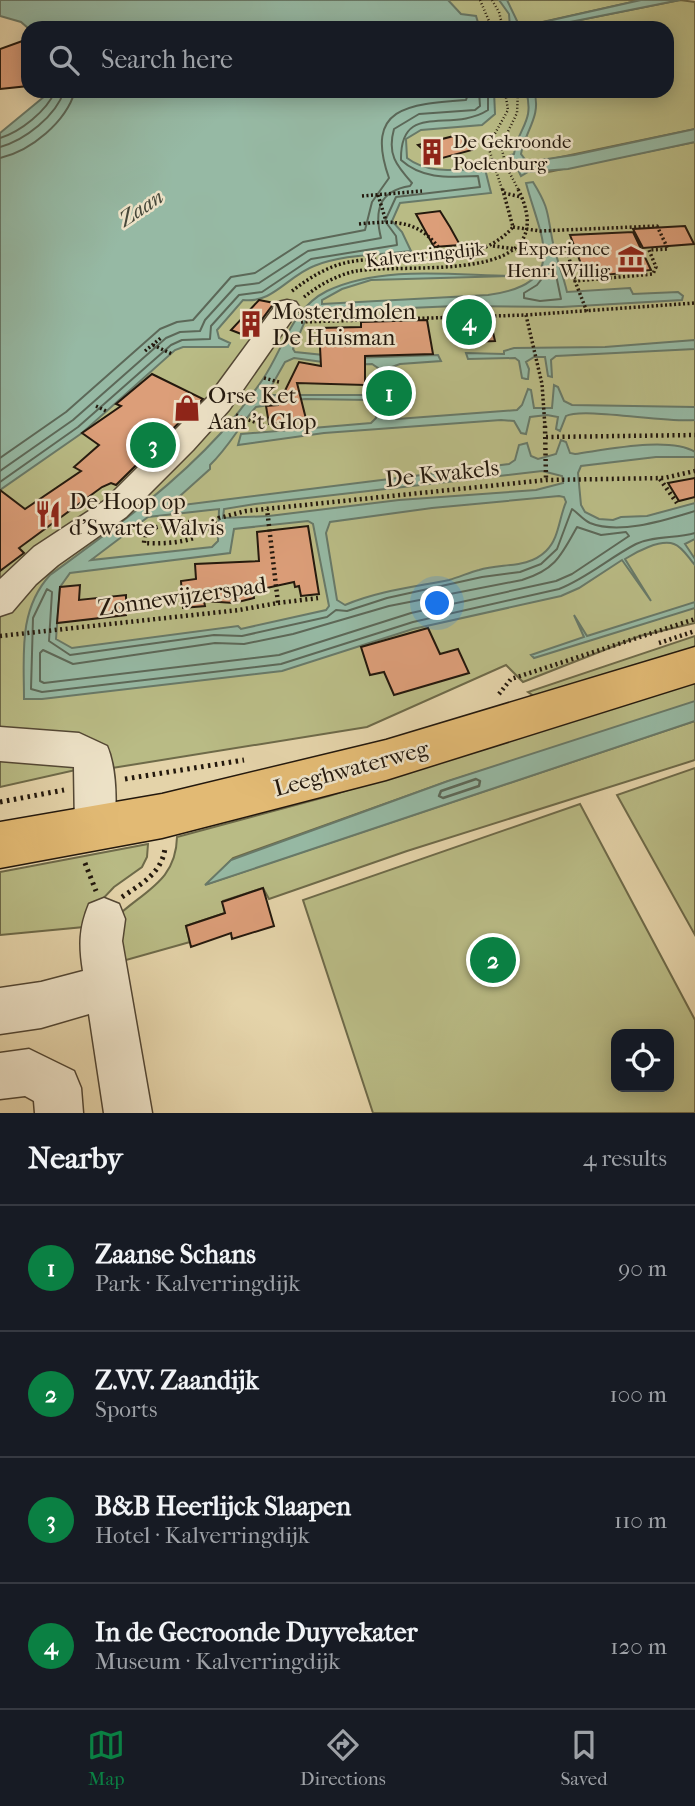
<!DOCTYPE html>
<meta charset="utf-8">
<style>
:root{--surface:#171b24;--page:#20242c;--text:#f1f3f6;--muted:#9ea1a6;--line:#363941;--accent:#0b8043}
body{margin:0;font-family:"IM FELL French Canon",serif;background:var(--page);color:var(--text)}
.controls{position:absolute;right:21px;bottom:21px;display:grid;overflow:hidden;border-radius:14px;box-shadow:0 4px 18px #0003}
.controls button{width:63px;height:63px;display:grid;place-items:center;padding:0;border:0;border-bottom:2px solid var(--line);background:var(--surface);color:var(--text);font:35px sans-serif}
.you{position:absolute;left:438px;top:604px;width:24px;height:24px;margin:-18px;border:5px solid #fff;border-radius:50%;background:#1a73e8;box-shadow:0 0 0 10px #1a73e833}
.badge{display:grid;place-items:center;width:46px;height:46px;border-radius:50%;background:var(--accent);color:#fff;font-size:23px;font-weight:700}
.pin{position:absolute;translate:-50% -50%;border:4px solid #fff;box-shadow:0 2px 7px #0006}
.list{margin:0;padding:0;list-style:none}
h2{display:flex;justify-content:space-between;align-items:center;height:91px;margin:0;padding:0 28px;font-size:30px}
h2 small{font-size:23px;font-weight:400;color:var(--muted)}
.list li{display:grid;grid-template-columns:46px 1fr auto;gap:21px;align-items:center;box-sizing:border-box;height:126px;padding:0 28px;border-top:2px solid var(--line)}
.list b{display:block;font-size:26px;white-space:nowrap}
.list p{margin:0;font-size:23px;white-space:nowrap;color:var(--muted)}
.list em{font-size:23px;font-style:normal;color:var(--muted)}
.icon{flex:none;width:38px;height:38px;fill:none;stroke:currentColor;stroke-width:2;stroke-linecap:round;stroke-linejoin:round}
.map{position:relative;flex:none;width:695px;height:1113px;overflow:hidden}
.search{position:absolute;background:var(--surface);box-shadow:0 4px 18px #0003;left:21px;right:21px;top:21px;height:77px;display:flex;align-items:center;gap:18px;box-sizing:border-box;padding:0 24px;border-radius:21px;color:var(--muted);font-size:26px}
.sheet{height:595px;background:var(--surface)}
nav{display:flex;justify-content:space-around;align-items:center;box-sizing:border-box;height:98px;border-top:2px solid var(--line);background:var(--surface);font-size:19px;color:var(--muted)}
nav a{display:grid;justify-items:center;gap:4px}
nav .on{color:var(--accent)}
.map>svg:first-child{display:block}
</style>
<div class="map">
<svg width="695" height="1113" viewBox="0 0 695 1113">
<rect width="100%" height="100%" fill="#e4d3a9"/>
<filter id="stains"><feTurbulence type="fractalNoise" baseFrequency=".00286" numOctaves="4"/><feColorMatrix values="0 0 0 0 .2 0 0 0 0 .09 0 0 0 0 .02 0 0 0 .5 -.17"/></filter>
<radialGradient id="worn" r=".72"><stop offset=".6" stop-color="#630" stop-opacity="0"/><stop offset="1" stop-color="#630" stop-opacity=".3"/></radialGradient>
<path fill="#b9bb85" stroke="#6e6a49" stroke-width="2" fill-rule="evenodd" d="M404,0H641L529,25L530,28H413Z
M680,0L695,2V129L542,161L549,172L695,142V623L640,636L523,682L506,665L367,727L106,769H80L0,787V458L405,91H667V28H540Z
M695,636V651L538,699L528,692Z
M695,681V703L446,782L233,858L207,884L695,721V760L407,851L269,899L263,888L223,901L225,913L186,926L190,942L119,962L112,921C142,891 176,883 177,837L329,796Z
M695,768V935L617,795Z
M580,804L695,1020V1113H373L303,900ZM669,1034V1087H616V1034Z
M148,844L147,857L142,867L114,887L95,907L84,927L0,935V872Z"/>
<path fill="#96b9a4" stroke="#687968" stroke-width="2" fill-rule="evenodd" d="M0,0H448L461,14L476,16L479,26L28,28L21,22L0,16Z
M499,0H507L518,23L526,26L641,0H680L540,28H510L509,14Z
M51,91H494L495,114L482,125L421,130L406,139L407,158C429,175 459,169 485,169L491,193L400,203L392,221L402,232L411,251C380,255 343,254 314,266C288,276 272,304 243,300L217,330L219,338L230,343L228,347H183L175,350L82,433L0,490V133Z
M526,91H534C542,116 525,131 521,154L527,162L574,155L695,129V142L568,169L528,172L521,176L511,155L514,154C518,127 535,122 526,91Z
M533,182C549,208 547,212 552,238C555,256 563,274 567,292L630,288L633,294L678,292L683,296L682,300L562,307L456,306L315,312L305,321L293,349L295,352L353,358L438,355L441,361L400,364L389,368L387,387L392,418L397,419L517,410L522,405L528,389L531,390L534,408H552L554,385L558,387L564,401L572,405L695,407V420C666,423 582,407 566,416L560,431L556,429L558,417L547,415L530,417L526,434L521,433L514,421L501,420L324,433L238,445L241,434L371,423L376,418L375,403L370,400L305,399L277,402V404L256,407C239,426 229,447 210,465V469L171,504L175,506L509,464L515,460L519,445L527,443L531,456L538,459L556,454L561,440L566,442L570,453L575,454C605,450 669,436 695,452V457H656L581,466L578,473L581,505L585,512L599,519L613,520L621,517L647,516L695,503V539L685,544L695,559V565C689,559 683,547 674,544C660,539 636,552 625,559L651,601L622,560L579,588L561,596L413,629L282,671L42,699H24C24,655 18,610 50,575C110,531 170,489 221,433C236,416 250,398 263,379C284,348 291,309 327,291C381,265 452,275 510,276L371,280L342,289L322,300V304L488,295C572,284 540,237 526,183ZM294,358L344,365L372,364L378,368L375,392L373,395H269L268,392L285,362ZM542,471L562,476L563,483L536,490L399,500L269,516L223,518L224,509L255,504ZM559,496L564,497L566,502C559,518 559,539 546,551C528,569 501,563 479,570C470,572 460,577 449,580C414,587 378,591 345,605L337,600L326,533L330,522L432,508ZM219,509L218,541L212,547L91,560L148,517ZM308,521L313,524L329,606L326,610L241,629L238,626L72,648L56,639L60,587L70,573L230,553L234,529Z
M695,340V349L556,356L551,360L552,377L548,376L545,357H534L526,362L529,369L528,379H526L522,378L519,361L515,358L468,359L466,353L504,354V351L514,348L605,347Z
M695,602V608L534,658L531,655L584,637L574,615L587,636Z
M695,701V721L205,885L231,860L448,781Z"/>
<g fill="none" stroke-linecap="round" stroke-linejoin="round">
<path stroke="#5c6858" stroke-width="2" d="M0,138C20,132 47,111 55,91
M0,147C25,140 56,116 64,91
M0,158C31,151 66,122 75,91
M551,267L555,270L561,299L540,301L524,298V293L537,285Z
M0,458L66,412L160,329L177,322L193,320L231,277L255,273L303,242L365,230L372,202L389,178C364,107 408,104 466,100L469,91
M0,471L73,420L166,338L180,332L200,331L205,320L236,286L259,283L308,251L381,238C374,210 379,191 410,186L412,183C396,165 387,154 394,129L419,114L475,110L480,106L479,91
M0,482L78,427L171,345L182,340L210,339L211,326L239,295L262,292L311,259L397,245L396,236L385,221L396,197L480,187L478,176C450,177 423,180 401,160C400,100 451,134 488,110V91
M695,511C665,520 620,535 590,523C583,520 578,513 572,509L557,549L541,564L520,572L482,577L387,598L347,611L336,610L327,617L242,636L214,635L70,655L49,641L52,592L47,589L33,618L31,689L42,692L281,664L413,622L559,589C587,578 609,558 636,544C655,535 676,539 695,533
M577,527L601,535L626,532L629,536L572,574L556,581L411,613L279,655L44,683L40,681V653L43,650L73,664L215,643L244,644L293,634L389,606L522,580C555,570 561,556 577,527Z"/>
<path stroke="#5c6858" stroke-width="2.5" d="M476,779L480,781L479,786L443,798L439,796L441,791Z"/>
</g>
<path fill="#dc9e79" stroke="#23180d" stroke-width="2" d="M28,39V86L0,89V49Z
M462,134L472,150L435,160L418,145Z
M440,211L450,227L460,245L434,247L416,214Z
M685,226L694,244L643,248L633,229Z
M633,232L651,270L586,277L570,235Z
M259,300L274,303L249,337L231,330Z
M490,319L495,341L469,342L464,320Z
M427,320L433,354L365,356V385L297,383L306,419L269,424L266,406L278,405L299,362L321,366L319,328L361,327V322Z
M152,374L203,399L116,485L111,483L102,487L19,548L24,553L0,571V490L25,509L81,471L74,467L99,445L82,433L121,406L116,404Z
M695,478V497L679,501L668,483Z
M308,526L319,594L301,596L299,586L295,587L294,582L253,591L254,598L234,603L204,601L205,606L183,608L181,581L196,579L195,564L259,561L257,532Z
M80,585L79,600L126,595V615L57,623L60,587Z
M428,628L440,654L458,649L469,673L394,695L384,672L370,675L361,647Z
M263,888L274,926L232,939L231,933L191,947L186,926L225,913L222,902Z"/>
<g fill="none" stroke-linecap="round" stroke-linejoin="round">
<defs>
<path id="minor" d="M287,300L296,302L300,308L229,410L193,450L126,517L58,565L36,584L12,612L0,616V579L34,547L104,501L209,396L278,302Z
M0,727L79,733L107,746C117,768 119,820 109,842L95,847L81,842L75,828L74,767L0,761Z
M104,898L119,904L125,919L122,941L152,1113H104L89,1014L41,1028L0,1034V988L41,982L83,971C79,946 79,928 89,904Z
M29,1049L74,1071L81,1088L83,1113H35L34,1101L25,1096L0,1099V1053Z"/>
<path id="major" d="M695,647V683L386,780L162,838L0,868V822L162,794L386,740Z"/>
</defs>
<use href="#minor" stroke="#534734" stroke-width="3"/>
<use href="#major" stroke="#23180d" stroke-width="3"/>
<path stroke="#23180d" stroke-width="2.5" stroke-dasharray="1 2.5" stroke-linecap="butt" d="M480,0L492,28
M492,0L499,12L503,28
M502,189L488,146L508,110L505,91
M518,189L506,166L501,146L517,113L518,91"/>
<path stroke="#23180d" stroke-width="3.5" stroke-dasharray="2 2.5" stroke-linecap="butt" d="M504,193L521,197
M378,195L386,221
M362,196L422,191
M359,224C398,220 421,220 444,255
M513,227L540,231L657,226L668,249L649,250L656,267L653,274L575,281L587,312
M493,246L516,249
M575,249L567,250L575,281
M292,291C309,278 328,266 349,262C403,252 473,272 513,227L502,187
M304,297C319,285 337,275 356,271C409,262 569,288 517,187
M526,315L542,384L545,427
M301,322L526,315L695,303
M153,345L172,354
M145,351L162,337
M264,378L279,382
M96,406L108,412
M236,415L265,426"/>
<path stroke="#23180d" stroke-width="4.5" stroke-dasharray="2 3.5" stroke-linecap="butt" d="M545,426L546,480
M546,437L695,435
M660,479L677,503
M135,524L145,531L144,543C160,544 179,543 194,538L197,529L210,528L219,518L246,511L546,480L664,478L695,471
M145,530L181,521L194,523L197,529
M278,603L318,598
M0,636L239,610L278,603L267,509
M659,643L695,631
M499,694L511,679L695,619"/>
<path stroke="#23180d" stroke-width="5" stroke-dasharray="2.5 4.5" stroke-linecap="butt" d="M125,779L244,760
M0,802L64,790
M85,863L96,891
M122,897C141,884 162,873 165,848"/>
<use href="#minor" fill="#ede2c7" fill-rule="evenodd"/>
<use href="#major" fill="#e2ba74" fill-rule="evenodd"/>
</g>
<defs>
<symbol id="building-bare" viewBox="-9 -9 18 18"><path d="M-4-6H4V6H1V3H-1V6H-4ZM-2.5-4.3h1.7v1.8h-1.7ZM.8-4.3h1.7v1.8H.8ZM-2.5-1h1.7V.8h-1.7ZM.8-1h1.7V.8H.8Z" fill="#8f2418" stroke="#ede2c7" stroke-width="2.5" paint-order="stroke"/></symbol>
<symbol id="museum-bare" viewBox="-9 -9 18 18"><path d="M0-6L6-3V-2H-6V-3ZM-5-1h2V3h-2ZM-1-1h2V3h-2ZM3-1h2V3H3ZM-6 4H6V6H-6Z" fill="#8f2418" stroke="#ede2c7" stroke-width="2.5" paint-order="stroke"/></symbol>
<symbol id="shop-bare" viewBox="-9 -9 18 18"><path d="M-5-2.5h2.3a2.7 3.5 0 0 1 5.4 0H5L5.5 6h-11ZM-1.5-2.5h3a1.5 2.3 0 0 0-3 0Z" fill="#8f2418" stroke="#ede2c7" stroke-width="2.5" paint-order="stroke"/></symbol>
<symbol id="restaurant-bare" viewBox="-9 -9 18 18"><path d="M-5-6h1v4h1v-4h1v4h1v-4h1v5L-1.5 .5V6h-2V.5L-5-1ZM5-6V6H3V1.5H1.5Q1.5-4 5-6Z" fill="#8f2418" stroke="#ede2c7" stroke-width="2.5" paint-order="stroke"/></symbol>
</defs>
<g fill-rule="evenodd">
<use href="#building-bare" x="413" y="133" width="38" height="38"/>
<use href="#museum-bare" x="612" y="240" width="38" height="38"/>
<use href="#building-bare" x="232" y="305" width="38" height="38"/>
<use href="#shop-bare" x="168" y="389" width="38" height="38"/>
<use href="#restaurant-bare" x="29" y="495" width="38" height="38"/>
</g>
<g text-anchor="middle" stroke-width="5" stroke-linejoin="round" paint-order="stroke">
<g font-size="19" fill="#23180d" stroke="#ede2c7" text-anchor="start">
<text x="453" y="148">De Gekroonde<tspan x="453" dy="22">Poelenburg</tspan></text>
<text x="610" y="255" text-anchor="end">Experience<tspan x="610" dy="22">Henri Willig</tspan></text>
</g>
<g font-size="19" fill="#23180d" stroke="#ede2c7">
<text transform="translate(425 254) rotate(-6)" y="7">Kalverringdijk</text>
</g>
<g font-size="21" font-style="italic" fill="#46483a" stroke="#ede2c7">
<text transform="translate(141 208) rotate(-34)" y="7">Zaan</text>
</g>
<g font-size="23" fill="#23180d" stroke="#ede2c7" text-anchor="start">
<text x="272" y="319">Mosterdmolen<tspan x="272" dy="26">De Huisman</tspan></text>
<text x="208" y="403">Orse Ket<tspan x="208" dy="26">Aan 't Glop</tspan></text>
<text x="69" y="509">De Hoop op<tspan x="69" dy="26">d'Swarte Walvis</tspan></text>
</g>
<g font-size="23" fill="#23180d" stroke="#ede2c7">
<text transform="translate(442 473) rotate(-6)" y="8">De Kwakels</text>
<text transform="translate(182 596) rotate(-8)" y="8">Zonnewijzerspad</text>
<text transform="translate(351 768) rotate(-15)" y="8">Leeghwaterweg</text>
</g>
</g>
<rect width="100%" height="100%" filter="url(#stains)"/>
<rect width="100%" height="100%" fill="url(#worn)"/>
</svg>
<div class="controls">
<button><svg class="icon" aria-label="locate" viewBox="0 0 24 24"><circle cx="12" cy="12" r="6"/><path d="M12 2v4M12 18v4M2 12h4M18 12h4"/></svg></button>
</div>
<div class="you"></div>
<div class="pin badge" style="left:389px;top:393px">1</div>
<div class="pin badge" style="left:493px;top:960px">2</div>
<div class="pin badge" style="left:153px;top:445px">3</div>
<div class="pin badge" style="left:469px;top:322px">4</div>
<div class="search"><svg class="icon" aria-label="search" viewBox="0 0 24 24"><circle cx="10" cy="10" r="6"/><path d="M15 15l6 6"/></svg>Search here</div>
</div>
<section class="sheet">
<h2>Nearby<small>4 results</small></h2>
<ul class="list">
<li><span class="badge">1</span><div><b>Zaanse Schans</b><p>Park · Kalverringdijk</p></div><em>90 m</em></li>
<li><span class="badge">2</span><div><b>Z.V.V. Zaandijk</b><p>Sports</p></div><em>100 m</em></li>
<li><span class="badge">3</span><div><b>B&amp;B Heerlijck Slaapen</b><p>Hotel · Kalverringdijk</p></div><em>110 m</em></li>
<li><span class="badge">4</span><div><b>In de Gecroonde Duyvekater</b><p>Museum · Kalverringdijk</p></div><em>120 m</em></li>
</ul>
</section>
<nav>
<a class="on"><svg class="icon" aria-label="map" viewBox="0 0 24 24"><path d="M3 6l6-2 6 2 6-2v14l-6 2-6-2-6 2zM9 4v14M15 6v14"/></svg>Map</a>
<a><svg class="icon" aria-label="directions" viewBox="0 0 24 24"><path d="M12 3l9 9-9 9-9-9zM9 14v-3h6M13 9l2 2-2 2"/></svg>Directions</a>
<a><svg class="icon" aria-label="saved" viewBox="0 0 24 24"><path d="M7 4h10v16l-5-4-5 4z"/></svg>Saved</a>
</nav>
